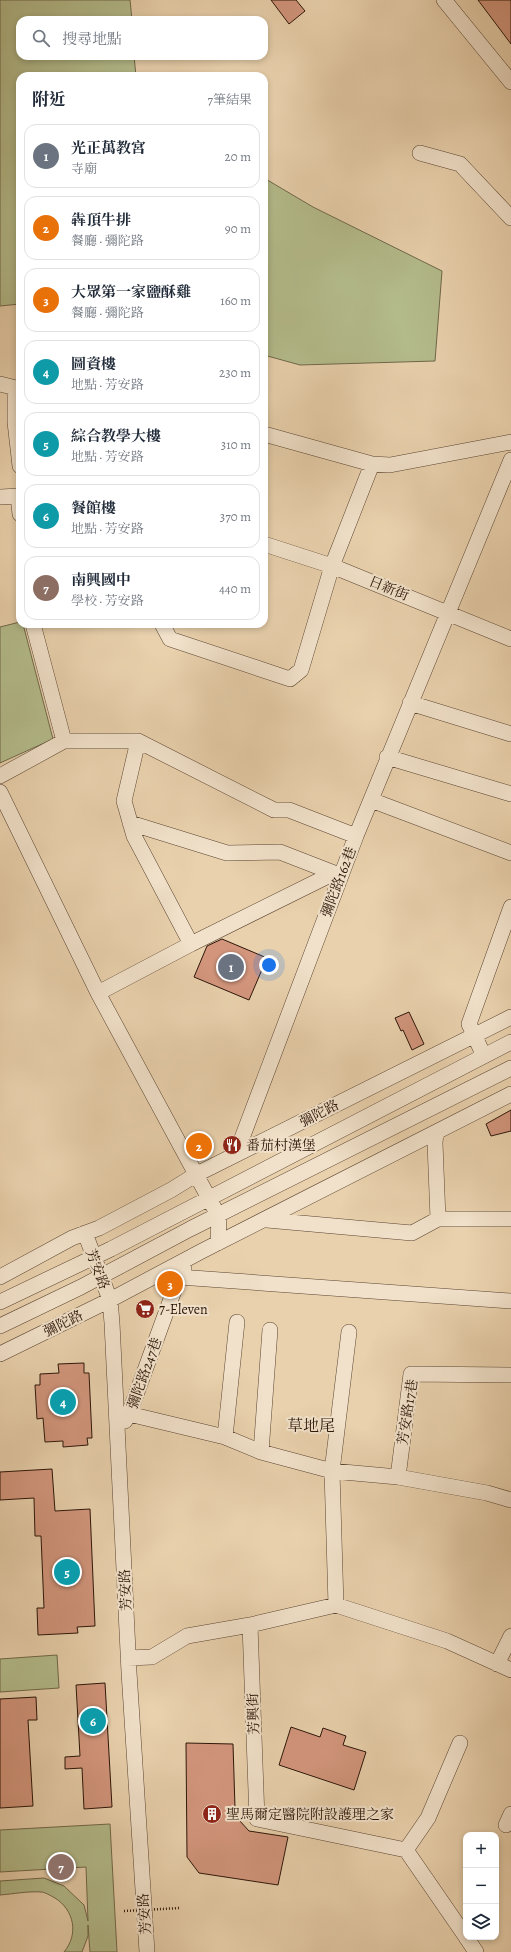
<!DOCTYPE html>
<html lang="zh-TW">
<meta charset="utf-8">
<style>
:root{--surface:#fff;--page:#f2f2f3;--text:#1f2937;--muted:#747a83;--line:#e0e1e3;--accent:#d93025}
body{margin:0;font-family:Alegreya,"Noto Serif TC",serif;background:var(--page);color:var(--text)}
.controls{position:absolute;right:12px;bottom:12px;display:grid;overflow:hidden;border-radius:8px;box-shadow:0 2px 6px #0003}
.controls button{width:36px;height:36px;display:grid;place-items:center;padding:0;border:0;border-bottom:1px solid var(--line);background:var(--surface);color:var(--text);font:20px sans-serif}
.you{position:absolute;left:269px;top:965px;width:14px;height:14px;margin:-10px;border:3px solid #fff;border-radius:50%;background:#1a73e8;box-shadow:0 0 0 6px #1a73e833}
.badge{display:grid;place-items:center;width:26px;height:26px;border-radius:50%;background:var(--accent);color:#fff;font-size:13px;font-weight:700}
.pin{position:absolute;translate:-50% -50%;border:2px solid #fff;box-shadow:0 1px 4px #0006}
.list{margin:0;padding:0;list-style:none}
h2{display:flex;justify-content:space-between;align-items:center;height:52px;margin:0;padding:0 16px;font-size:17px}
h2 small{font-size:13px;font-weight:400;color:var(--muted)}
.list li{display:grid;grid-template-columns:26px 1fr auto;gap:12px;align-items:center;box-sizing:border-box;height:64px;margin:0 8px 8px;padding:0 8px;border:1px solid var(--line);border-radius:12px}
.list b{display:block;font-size:15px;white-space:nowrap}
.list p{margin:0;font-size:13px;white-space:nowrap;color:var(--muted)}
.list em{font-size:13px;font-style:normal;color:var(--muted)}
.icon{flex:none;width:22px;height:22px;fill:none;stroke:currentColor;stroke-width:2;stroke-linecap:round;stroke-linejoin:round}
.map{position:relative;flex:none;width:511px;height:1952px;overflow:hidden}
.search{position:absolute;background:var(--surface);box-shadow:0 2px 6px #0003;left:16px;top:16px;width:252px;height:44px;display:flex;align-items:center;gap:10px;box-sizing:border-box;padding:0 14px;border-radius:12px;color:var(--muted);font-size:15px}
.panel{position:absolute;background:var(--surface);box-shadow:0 2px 6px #0003;left:16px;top:72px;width:252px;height:556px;border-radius:12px}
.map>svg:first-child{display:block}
</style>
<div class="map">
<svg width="511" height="1952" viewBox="0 0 511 1952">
<rect width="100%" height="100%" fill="#e9d1ad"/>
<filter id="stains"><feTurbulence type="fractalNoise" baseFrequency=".005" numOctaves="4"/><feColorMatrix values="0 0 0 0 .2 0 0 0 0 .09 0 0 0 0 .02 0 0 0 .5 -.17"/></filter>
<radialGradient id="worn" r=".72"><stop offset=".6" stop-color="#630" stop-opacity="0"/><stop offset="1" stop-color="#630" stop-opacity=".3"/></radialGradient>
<path fill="#b4bc8c" stroke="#70684a" d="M0,0H130L132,20H20V56H134L136,76H20V304L0,306Z
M264,178L313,207L442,271L435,361L300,365L264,355Z
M20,622V624H23L53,739L0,763V627Z
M57,1655L59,1688L0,1692V1659Z
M110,1824L117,1952H90L88,1925V1936L82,1952H64C79,1934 74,1910 55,1898C51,1896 45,1892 41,1892C28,1891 13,1894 0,1895V1881L44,1878L64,1886L84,1905L88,1921L86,1867L0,1872V1830Z"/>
<path fill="#d3967d" stroke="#2b1508" d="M271,0H296L305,11L289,24Z
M478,0H511V44Z
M222,939L267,958L249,1000L194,977L207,946Z
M409,1012L424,1044L412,1050L403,1030L401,1031L395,1018Z
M511,1110V1131L491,1136L486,1124Z
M84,1363V1373H89L92,1438H87L88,1445L63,1447V1441L45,1442L43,1418L37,1419L35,1385H40V1374L59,1373L58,1364Z
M52,1469L55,1511L90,1509L95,1626L77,1627L78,1633L38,1635L37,1608H44L41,1536H35L34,1498L0,1500V1472Z
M105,1683L112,1807L84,1809L82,1768L65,1769V1757L80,1756L76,1685Z
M36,1697L37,1720H28L33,1806L0,1808V1699Z
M291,1727L320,1737L323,1728L346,1736L343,1745L366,1752L354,1790L279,1765Z
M186,1743L233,1744L235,1808L239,1820L249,1831L288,1837L278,1885L199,1873L187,1857Z"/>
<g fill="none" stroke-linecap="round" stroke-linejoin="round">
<defs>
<path id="minor" d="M444,0L511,82
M420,153L460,164L511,218
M0,384L20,389
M15,389V422L20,466
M264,434L372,464L390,465L511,442
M18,496L20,514
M0,497L20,496
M264,544L332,566L511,639
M162,624L170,639L290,679L301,670L332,566L372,464
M410,703L511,734
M64,741H138
M387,757L511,794
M0,776L64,741L33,624
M0,792L98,993L219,1217L218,1243
M371,800L511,853
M130,823L227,853L280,852L334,873
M191,944L134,836L124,801L138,741L274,810H289L356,836
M98,993L191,944L334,873L341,874
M484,1056L469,1024L511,907
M436,1132L435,1143L438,1219H511
M236,1154L356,836L511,460
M267,1220L412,1233L438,1219
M85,1233L110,1300L112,1323L129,1672L147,1952
M0,1277L72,1238L99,1228L171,1190L197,1174L511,1017
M179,1277L511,1301
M0,1302L111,1249L511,1042
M0,1326L81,1287L190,1229L511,1068
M0,1354L110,1300L202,1251L511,1094
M129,1414L225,1437L261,1452L332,1471L398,1477L487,1493L511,1500
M125,1421L129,1414L179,1277L184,1269
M225,1437L237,1322
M261,1452L270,1330
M398,1477L411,1374L511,1375
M336,1605L332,1471L349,1332
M128,1658L152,1657L187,1636L250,1625
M497,1664L511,1636
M506,1825L511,1814
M406,1850L428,1818L460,1743
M466,1937L406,1850L257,1819L250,1625L336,1605L447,1641L511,1670
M466,1937L476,1952"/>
</defs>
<use href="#minor" stroke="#5a4431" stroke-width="16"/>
<use href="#minor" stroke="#f1e1ca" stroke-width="15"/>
<path stroke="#2b1508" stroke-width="2.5" stroke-dasharray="1 2" stroke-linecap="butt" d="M124,1911L180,1908"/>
</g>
<defs>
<symbol id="restaurant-disc" viewBox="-11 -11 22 22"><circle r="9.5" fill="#8f2418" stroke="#f1e1ca"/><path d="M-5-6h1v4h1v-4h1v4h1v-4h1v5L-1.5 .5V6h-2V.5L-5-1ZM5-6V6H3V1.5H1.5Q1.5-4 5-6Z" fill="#fff"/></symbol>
<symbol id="supermarket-disc" viewBox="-11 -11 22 22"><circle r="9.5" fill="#8f2418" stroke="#f1e1ca"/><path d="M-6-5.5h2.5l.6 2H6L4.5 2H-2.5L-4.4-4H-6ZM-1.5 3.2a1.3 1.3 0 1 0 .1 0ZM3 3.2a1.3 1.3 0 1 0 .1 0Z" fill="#fff"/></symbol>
<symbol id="building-disc" viewBox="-11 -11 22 22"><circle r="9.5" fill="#8f2418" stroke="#f1e1ca"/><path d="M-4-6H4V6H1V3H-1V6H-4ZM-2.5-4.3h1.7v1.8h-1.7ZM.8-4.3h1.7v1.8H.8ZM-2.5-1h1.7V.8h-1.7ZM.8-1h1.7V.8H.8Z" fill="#fff"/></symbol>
</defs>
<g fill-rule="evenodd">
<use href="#restaurant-disc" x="221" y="1134" width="22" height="22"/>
<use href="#supermarket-disc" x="134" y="1298" width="22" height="22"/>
<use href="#building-disc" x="201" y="1803" width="22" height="22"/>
</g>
<g text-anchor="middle" stroke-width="4" stroke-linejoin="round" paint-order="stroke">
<g font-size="14" fill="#2b1508" stroke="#f1e1ca">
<text transform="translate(389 588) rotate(22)" y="5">日新街</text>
<text transform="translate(338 882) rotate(-69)" y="5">彌陀路162巷</text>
<text transform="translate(319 1113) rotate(-27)" y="5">彌陀路</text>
<text transform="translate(98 1269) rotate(69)" y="5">芳安路</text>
<text transform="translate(63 1323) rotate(-26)" y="5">彌陀路</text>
<text transform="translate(144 1373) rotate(-70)" y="5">彌陀路247巷</text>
<text transform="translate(407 1412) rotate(-81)" y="5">芳安路17巷</text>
<text transform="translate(125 1590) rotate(-93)" y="5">芳安路</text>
<text transform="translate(253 1714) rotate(-92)" y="5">芳興街</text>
<text transform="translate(144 1914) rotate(-94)" y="5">芳安路</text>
</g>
<g font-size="14" fill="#2b1508" stroke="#f1e1ca" text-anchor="start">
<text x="246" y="1150">番茄村漢堡</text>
<text x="159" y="1314">7-Eleven</text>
<text x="226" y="1819">聖馬爾定醫院附設護理之家</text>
</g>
<g font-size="16" fill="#2b1508" stroke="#f1e1ca">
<text x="311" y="1431">草地尾</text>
</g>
</g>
<rect width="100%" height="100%" filter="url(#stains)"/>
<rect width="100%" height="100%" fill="url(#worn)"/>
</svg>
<div class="controls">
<button>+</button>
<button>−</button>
<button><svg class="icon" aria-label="layers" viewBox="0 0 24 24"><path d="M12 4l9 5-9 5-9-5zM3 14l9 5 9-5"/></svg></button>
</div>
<div class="you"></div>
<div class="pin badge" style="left:231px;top:967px;background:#6b7280">1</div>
<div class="pin badge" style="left:199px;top:1146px;background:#e8710a">2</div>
<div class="pin badge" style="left:170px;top:1284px;background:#e8710a">3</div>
<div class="pin badge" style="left:63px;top:1402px;background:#0f9aa8">4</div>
<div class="pin badge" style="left:67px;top:1572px;background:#0f9aa8">5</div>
<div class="pin badge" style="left:93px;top:1721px;background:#0f9aa8">6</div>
<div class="pin badge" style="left:61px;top:1867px;background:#8d6e63">7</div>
<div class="search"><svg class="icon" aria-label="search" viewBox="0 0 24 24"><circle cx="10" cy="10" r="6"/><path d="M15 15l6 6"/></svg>搜尋地點</div>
<section class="panel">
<h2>附近<small>7筆結果</small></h2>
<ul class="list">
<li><span class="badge" style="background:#6b7280">1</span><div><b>光正萬教宮</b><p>寺廟</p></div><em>20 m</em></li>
<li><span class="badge" style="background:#e8710a">2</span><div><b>犇頂牛排</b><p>餐廳 · 彌陀路</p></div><em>90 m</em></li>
<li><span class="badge" style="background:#e8710a">3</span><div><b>大眾第一家鹽酥雞</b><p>餐廳 · 彌陀路</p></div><em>160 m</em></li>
<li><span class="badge" style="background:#0f9aa8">4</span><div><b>圖資樓</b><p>地點 · 芳安路</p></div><em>230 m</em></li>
<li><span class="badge" style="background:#0f9aa8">5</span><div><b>綜合教學大樓</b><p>地點 · 芳安路</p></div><em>310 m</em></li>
<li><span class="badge" style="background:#0f9aa8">6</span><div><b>餐館樓</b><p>地點 · 芳安路</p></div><em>370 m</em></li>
<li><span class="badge" style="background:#8d6e63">7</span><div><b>南興國中</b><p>學校 · 芳安路</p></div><em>440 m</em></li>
</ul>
</section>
</div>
